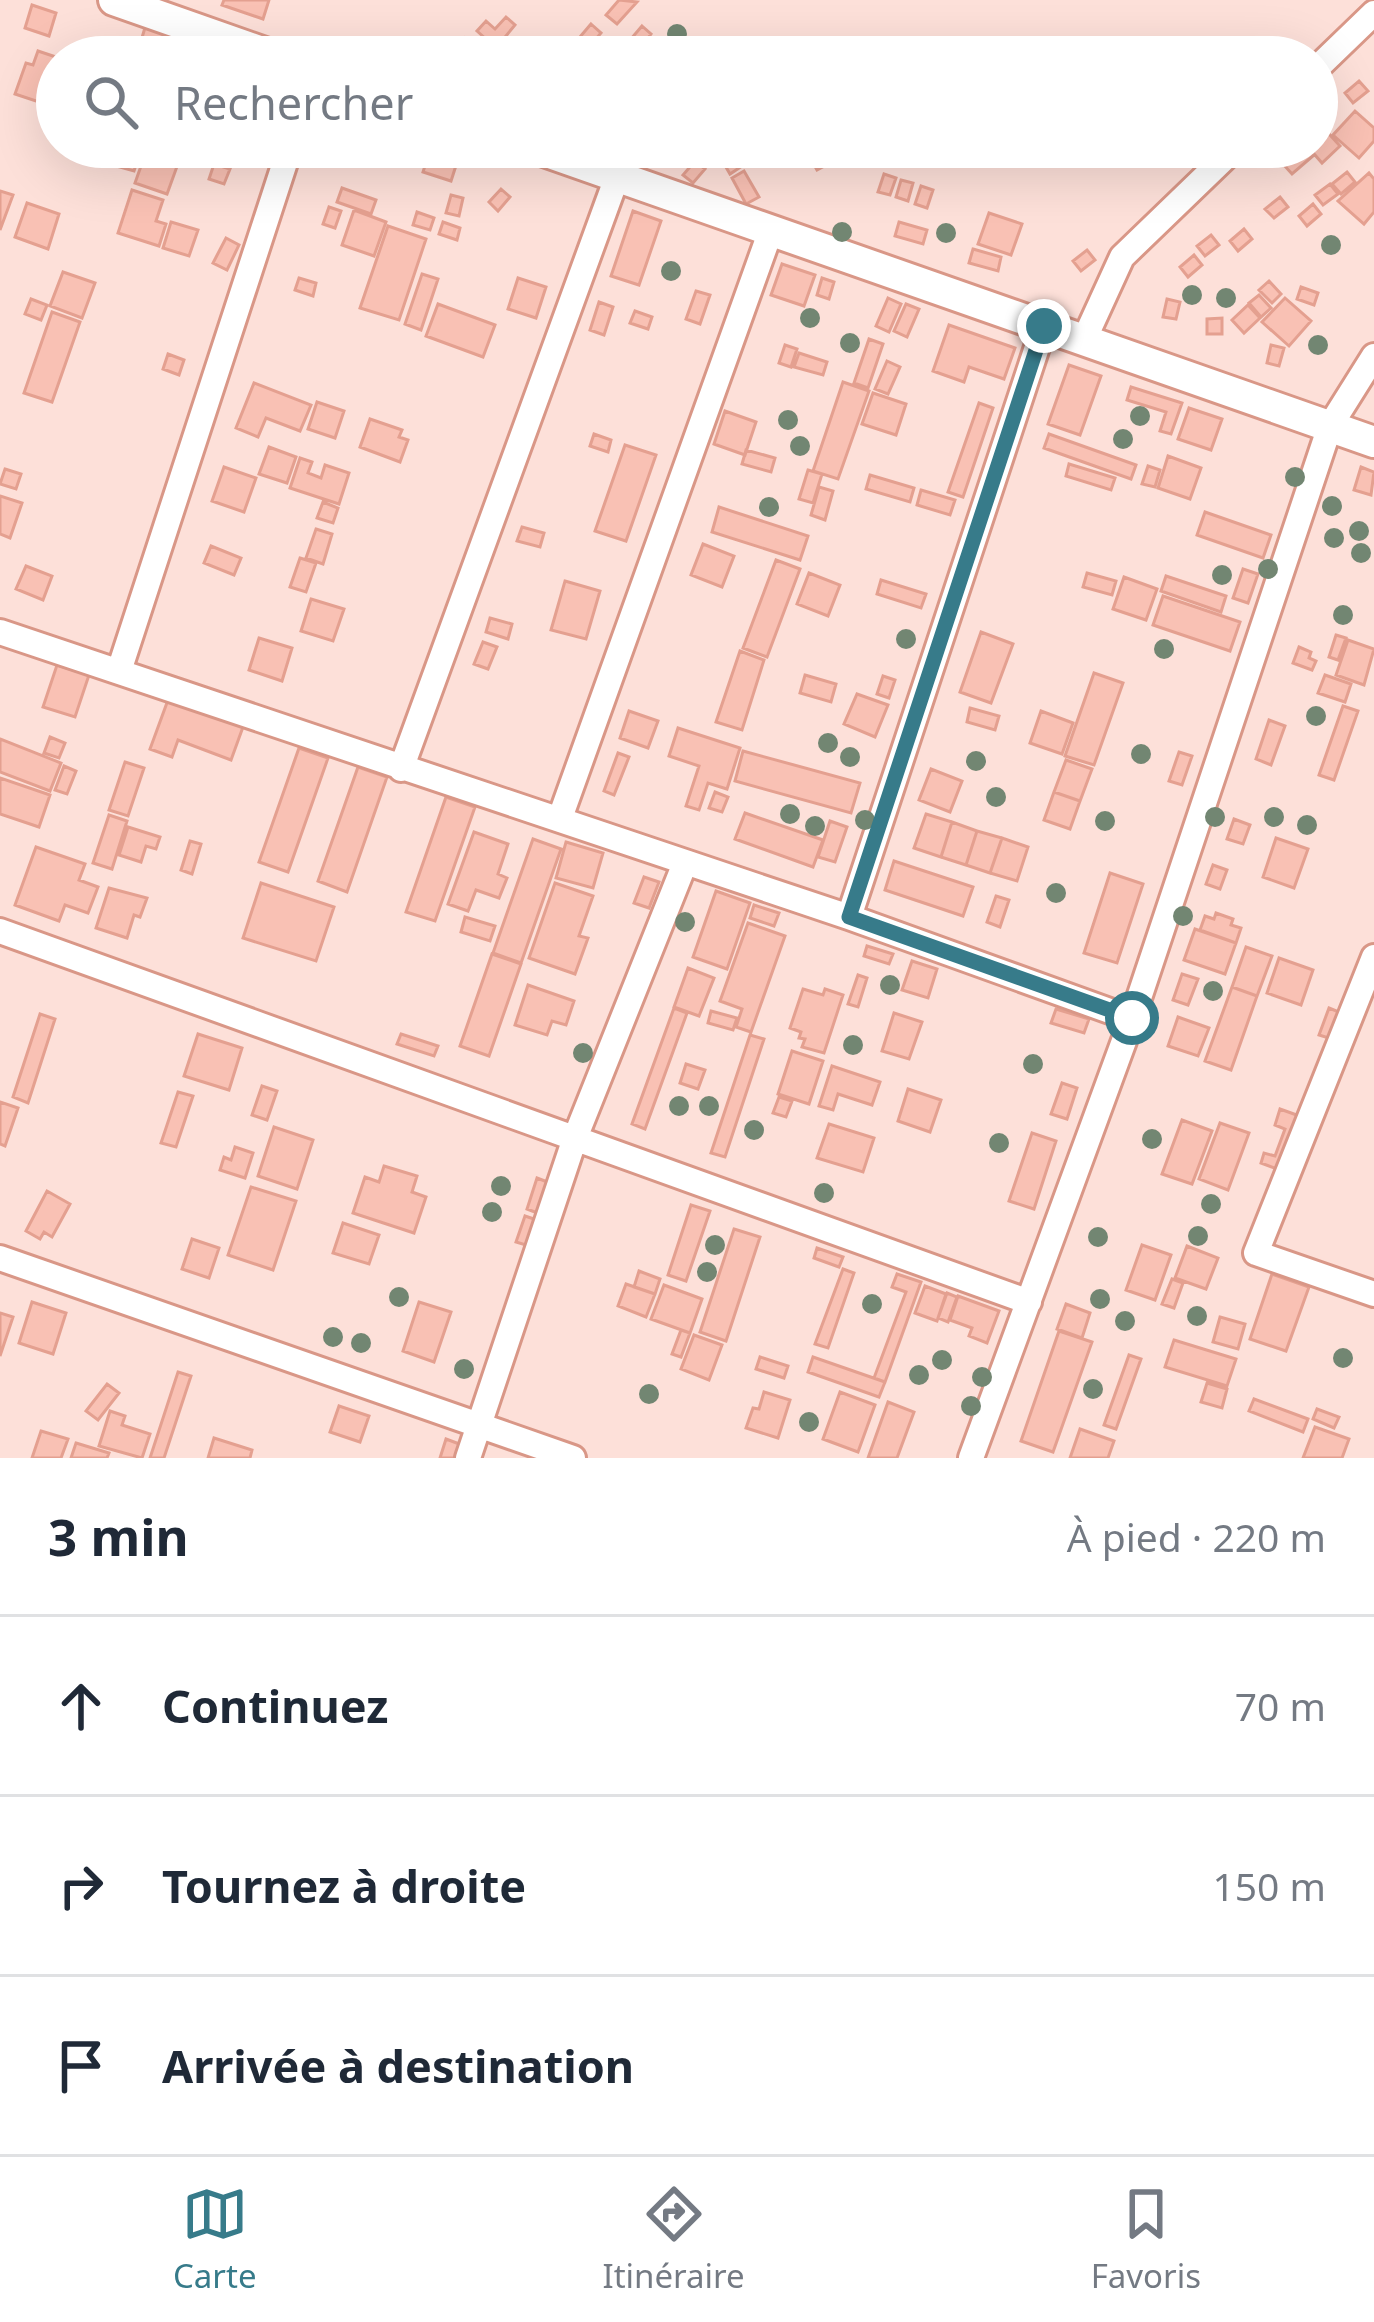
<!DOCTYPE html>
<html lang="fr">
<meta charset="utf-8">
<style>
:root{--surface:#fff;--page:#f6f6f7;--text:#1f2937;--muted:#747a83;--line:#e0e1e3;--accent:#377b8a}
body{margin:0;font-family:"Noto Sans",sans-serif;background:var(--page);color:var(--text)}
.stop{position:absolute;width:36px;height:36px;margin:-27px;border:9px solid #377b8a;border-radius:50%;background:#fff}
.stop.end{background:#377b8a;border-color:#fff;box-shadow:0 3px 12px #0008}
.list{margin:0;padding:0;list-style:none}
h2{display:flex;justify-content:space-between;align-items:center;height:156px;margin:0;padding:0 48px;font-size:51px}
h2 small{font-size:39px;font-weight:400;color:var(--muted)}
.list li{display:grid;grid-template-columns:78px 1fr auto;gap:36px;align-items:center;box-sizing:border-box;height:180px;padding:0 48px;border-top:3px solid var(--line)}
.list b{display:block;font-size:45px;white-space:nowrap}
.list em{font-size:39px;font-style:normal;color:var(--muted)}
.icon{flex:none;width:66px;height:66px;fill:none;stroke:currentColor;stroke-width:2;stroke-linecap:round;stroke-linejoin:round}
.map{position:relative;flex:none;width:1374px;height:1458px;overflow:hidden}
.search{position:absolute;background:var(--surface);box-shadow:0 12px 48px #0002;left:36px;right:36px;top:36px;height:132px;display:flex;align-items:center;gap:30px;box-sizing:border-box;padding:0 42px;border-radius:66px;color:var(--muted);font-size:45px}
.sheet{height:696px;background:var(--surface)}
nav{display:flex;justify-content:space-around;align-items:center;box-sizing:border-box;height:168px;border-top:3px solid var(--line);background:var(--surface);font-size:33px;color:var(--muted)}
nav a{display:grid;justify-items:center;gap:6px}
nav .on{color:var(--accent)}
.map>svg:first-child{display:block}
</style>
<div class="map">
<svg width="1374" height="1458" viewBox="0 0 1374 1458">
<rect width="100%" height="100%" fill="#fde0d9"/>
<path fill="#f9c1b4" stroke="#e4a090" stroke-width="3" d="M224,0H269L263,19L222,5Z
M619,0L637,2L617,24L606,15Z
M32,5L56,13L49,36L25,28Z
M506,17L515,25L496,48L477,31L486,21L495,29Z
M147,21L166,27L157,56L138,51Z
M591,24L601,33L589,47L579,38Z
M642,26L651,34L640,49L630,40Z
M465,38L475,47L466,57H459L453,52Z
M38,51L56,57L51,72L57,74V108L15,94L26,63L33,65Z
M1359,81L1368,91L1353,103L1345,93Z
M1355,111L1374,128V141L1359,158L1333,135Z
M1320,124L1340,146L1322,163L1308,147H1317Z
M122,147H142L134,171L116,166Z
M431,147L461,150L451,181L423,172Z
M731,147L742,166L730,174L715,148Z
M804,147H820L830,163L817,170Z
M1303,147L1314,155L1292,174L1283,164Z
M147,149L179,161L167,194L135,183Z
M695,161L705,169L693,183L683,175Z
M214,164L230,169L224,184L209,179Z
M744,171L759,197L746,204L732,178Z
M1347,172L1355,182L1341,194L1332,184Z
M1369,173L1374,179V212L1364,224L1338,201Z
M884,174L896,178L890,195L878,192Z
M901,180L913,183L908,201L896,197Z
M1330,184L1338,194L1323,205L1315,195Z
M921,186L933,190L927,208L915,204Z
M342,188L376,200L371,214L337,202Z
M501,189L510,197L498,211L489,202Z
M132,190L163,200L156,221L166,224L159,246L118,233Z
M0,191L13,195L0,230Z
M451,195L463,198L459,216L446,213Z
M1280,197L1288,207L1274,218L1265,209Z
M27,203L59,214L48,249L15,237Z
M1313,204L1321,214L1307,226L1299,216Z
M329,207L341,211L335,228L323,224Z
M354,210L386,222L374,256L342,245Z
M633,211L661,221L639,285L611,276Z
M417,212L434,218L430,230L413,225Z
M989,213L1022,224L1011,255L978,244Z
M171,222L198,230L189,256L163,248Z
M443,222L460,228L457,240L439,234Z
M899,222L927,230L923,244L895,236Z
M388,226L426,239L399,320L360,308Z
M1244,229L1252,239L1238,251L1230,241Z
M1211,235L1219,245L1205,256L1197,246Z
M226,238L239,245L227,270L213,263Z
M973,249L1001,257L998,271L969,263Z
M1087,250L1095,260L1081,271L1073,261Z
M1194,255L1202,265L1188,277L1180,267Z
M782,264L815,275L804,306L771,295Z
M63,272L95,283L82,318L50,306Z
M422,274L438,279L421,330L405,324Z
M299,278L316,283L313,296L295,290Z
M518,278L546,287L536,318L508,309Z
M822,278L834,282L829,299L817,295Z
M1269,281L1281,294L1272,303L1259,290Z
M1301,287L1318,293L1314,305L1297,299Z
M696,291L710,295L700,324L686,319Z
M1259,295L1271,308L1261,317L1249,303Z
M888,298L901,304L889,332L876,326Z
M1285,298L1311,321L1289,346L1262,322Z
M31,299L47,305L41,320L25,314Z
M1167,299L1180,302L1176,319L1163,317Z
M599,302L613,307L604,335L590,330Z
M438,304L495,325L483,357L426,336Z
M906,304L919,309L907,337L894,331Z
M1248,305L1260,318L1244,333L1232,320Z
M635,311L652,317L648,329L630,323Z
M52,312L80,322L52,402L24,393Z
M1222,318V334H1207V319Z
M949,325L1015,348L1004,379L969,367L964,382L933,371Z
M869,339L883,344L868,388L854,383Z
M785,345L797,349L791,367L779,363Z
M1271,345L1284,348L1279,366L1267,363Z
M799,353L827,362L823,375L794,367Z
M168,354L184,360L179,375L163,369Z
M887,361L900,367L888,394L875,389Z
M1069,365L1101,376L1080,435L1048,424Z
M843,382L869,391L838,479L813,471Z
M254,383L311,405L300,431L266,418L258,437L236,428Z
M1131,387L1182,403L1171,434L1160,431L1166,412L1127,400Z
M873,393L906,404L896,435L862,424Z
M317,402L344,411L335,438L308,429Z
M979,403L993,408L963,497L948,492Z
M1189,408L1222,419L1211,450L1178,439Z
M725,411L756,422L745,455L714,444Z
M370,419L402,430L399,437L408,440L400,462L360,447Z
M594,434L611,440L608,452L590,446Z
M1049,434L1136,465L1131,479L1044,448Z
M625,445L656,455L626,541L595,531Z
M269,447L296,457L287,483L259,474Z
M746,450L775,458L771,472L742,464Z
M1168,456L1201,468L1190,499L1158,488Z
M300,458L312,462L308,473L321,478L325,465L349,473L339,504L290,488Z
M1069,464L1115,478L1111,490L1066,476Z
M1148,466L1160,470L1155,487L1142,484Z
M224,467L256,478L244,512L212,501Z
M1361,467L1374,472L1371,495L1354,490Z
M5,469L21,474L16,489L0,484Z
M808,470L822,474L813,503L799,499Z
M870,475L914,488L910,502L866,489Z
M819,487L833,491L825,520L811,515Z
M921,490L955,500L950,515L917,505Z
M0,496L22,503L10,538L0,534Z
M323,502L338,508L333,523L317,518Z
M719,507L808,536L800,560L712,532Z
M1205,512L1271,535L1263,558L1197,535Z
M522,527L544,533L540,547L517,541Z
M316,529L332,534L323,564L306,558Z
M703,544L734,556L722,587L691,575Z
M211,546L241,558L234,575L204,563Z
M300,558L316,563L306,592L290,587Z
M776,560L800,569L767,657L743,648Z
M26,566L52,576L43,600L16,589Z
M1243,569L1258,574L1248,603L1233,598Z
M809,573L840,585L828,616L797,604Z
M1087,573L1116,581L1112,595L1083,587Z
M1166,576L1226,596L1221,612L1161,591Z
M1124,577L1157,589L1146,620L1113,609Z
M881,580L926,594L921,608L877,594Z
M565,581L600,591L586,639L551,630Z
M1163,596L1240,622L1230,651L1153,625Z
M311,599L344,609L333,641L301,631Z
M490,618L512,624L508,639L486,632Z
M981,632L1013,644L991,703L960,692Z
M1336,635L1346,638L1338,660L1329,657Z
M259,638L292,648L282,681L249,670Z
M1348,640L1374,649L1364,685L1336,675Z
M483,642L497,647L488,669L474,664Z
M1299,647L1311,652L1309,658L1316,661L1312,670L1293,663Z
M740,651L764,660L742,730L716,722Z
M57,665L89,675L75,717L43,707Z
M1094,673L1123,683L1094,765L1065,756Z
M805,675L836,684L831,702L800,693Z
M1325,675L1351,684L1345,702L1318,693Z
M883,676L895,680L889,698L877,694Z
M857,694L888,705L875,737L844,724Z
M168,700L243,727L231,760L178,740L172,757L150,749Z
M1343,706L1358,711L1334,780L1319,775Z
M970,708L999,716L995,730L967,722Z
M629,711L658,721L648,748L620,738Z
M1041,711L1073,723L1062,754L1030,743Z
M1269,720L1285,726L1271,765L1256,759Z
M678,728L740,748L727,789L708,783L699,810L686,806L699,766L669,756Z
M50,737L65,743L59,758L44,753Z
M0,739L61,763L50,791L0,772Z
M299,748L328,758L288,872L259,862Z
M743,751L860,783L851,813L735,781Z
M1179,752L1192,756L1182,785L1169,781Z
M618,753L629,757L614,795L604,791Z
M1066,760L1092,769L1080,801L1054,792Z
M125,762L144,768L128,816L109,810Z
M64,766L76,771L67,794L55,790Z
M358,767L387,777L347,892L318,881Z
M931,769L962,781L950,812L919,800Z
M0,778L50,795L39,827L0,814Z
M715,792L728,797L722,812L709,808Z
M1054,792L1080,801L1070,829L1044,820Z
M446,797L475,807L435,921L406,912Z
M745,813L823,840L813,867L735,839Z
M926,814L952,822L941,857L914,848Z
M109,815L127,821L112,869L93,863Z
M1234,819L1250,825L1243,844L1227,839Z
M830,821L847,827L835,862L818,857Z
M952,822L977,831L966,865L941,857Z
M128,827L160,837L156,849L146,846L141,862L119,855Z
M977,831L1002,838L990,873L966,865Z
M474,832L508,844L498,874L507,878L499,898L476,890L468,911L448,904Z
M1002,838L1028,847L1017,881L990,873Z
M1276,838L1308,849L1294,888L1263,877Z
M533,839L561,849L521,963L493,953Z
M190,841L201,844L192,874L181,870Z
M566,842L603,853L593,888L556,878Z
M36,847L85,864L79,880L98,887L88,913L65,905L59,921L15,905Z
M894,861L973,887L963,916L885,890Z
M1213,865L1227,870L1220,889L1206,884Z
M1110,873L1143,884L1117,963L1084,953Z
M644,877L659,882L649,908L634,903Z
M261,883L334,907L316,961L243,938Z
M555,883L593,896L579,936L588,938L575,974L529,958Z
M109,888L147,898L140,917L134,915L127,938L96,928Z
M716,891L750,903L727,969L693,957Z
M996,896L1009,900L1000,927L987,922Z
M754,905L779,913L774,926L750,918Z
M1216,913L1233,919L1231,925L1241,928L1236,943L1200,930L1205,916L1214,919Z
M465,917L495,926L490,941L461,932Z
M748,923L785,936L751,1032L736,1027L742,1009L720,1001Z
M1195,929L1236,943L1225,974L1184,960Z
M867,946L893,954L889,964L864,956Z
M1246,947L1272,956L1257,996L1232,987Z
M492,954L521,964L489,1056L460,1046Z
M1279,958L1313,970L1301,1005L1267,993Z
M912,961L937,969L928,998L902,990Z
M688,968L714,978L699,1016L674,1007Z
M1182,974L1198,979L1188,1005L1173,1000Z
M858,975L867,978L858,1007L848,1004Z
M528,985L574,1001L566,1025L552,1021L547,1035L515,1025Z
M1232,987L1257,996L1231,1070L1205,1061Z
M803,989L823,995L825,989L843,995L824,1053L802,1047L805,1039L799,1038L801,1032L790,1028Z
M674,1008L687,1013L645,1129L632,1124Z
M1329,1008L1344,1014L1335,1040L1319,1035Z
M1056,1009L1089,1019L1084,1033L1051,1023Z
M711,1011L737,1018L733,1030L708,1023Z
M894,1013L922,1022L909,1059L882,1051Z
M40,1014L55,1019L28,1103L13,1097Z
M1178,1017L1209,1028L1198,1056L1168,1046Z
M198,1034L242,1048L229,1090L184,1076Z
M401,1034L438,1046L434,1056L397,1044Z
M750,1035L764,1039L725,1157L711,1153Z
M792,1051L823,1061L809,1104L778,1094Z
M686,1064L705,1070L698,1089L680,1083Z
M832,1066L880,1082L872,1105L838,1094L833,1110L819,1106Z
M1062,1083L1077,1088L1067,1119L1051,1114Z
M262,1086L277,1091L267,1120L252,1115Z
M908,1089L941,1100L930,1132L898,1121Z
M178,1092L193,1096L176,1147L161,1143Z
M779,1097L792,1101L786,1117L773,1113Z
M0,1102L18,1108L5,1146L0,1144Z
M1280,1109L1305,1118L1285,1172L1261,1163L1264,1153L1275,1156L1285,1129L1275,1125Z
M1182,1120L1212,1131L1192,1184L1162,1174Z
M1220,1123L1249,1133L1228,1190L1199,1179Z
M829,1124L874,1138L863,1172L817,1158Z
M274,1127L313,1140L297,1189L258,1176Z
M1032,1133L1056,1141L1034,1209L1009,1201Z
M235,1147L253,1153L245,1178L220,1170L224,1157L231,1160Z
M384,1166L417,1176L412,1192L426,1197L414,1233L353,1213L365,1177L379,1182Z
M537,1178L550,1183L540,1214L527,1209Z
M251,1187L296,1201L273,1270L228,1255Z
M47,1191L70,1204L52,1237L44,1232L40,1239L26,1231Z
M691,1205L710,1211L686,1281L668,1275Z
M525,1216L537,1220L529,1246L516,1242Z
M343,1223L379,1235L369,1264L333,1253Z
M734,1229L760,1237L726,1341L700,1332Z
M192,1239L219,1248L209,1278L182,1269Z
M1142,1245L1171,1255L1155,1300L1126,1290Z
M1187,1246L1218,1258L1206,1289L1175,1278Z
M817,1248L843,1257L839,1267L814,1258Z
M843,1269L854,1273L828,1348L815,1344Z
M639,1271L660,1279L655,1294L634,1287Z
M897,1274L921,1282L885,1382L874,1378L906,1292L892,1287Z
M1272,1274L1309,1287L1286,1351L1250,1339Z
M1172,1279L1183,1283L1174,1308L1162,1304Z
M626,1284L655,1294L646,1317L618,1306Z
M664,1285L702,1299L690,1333L651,1319Z
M925,1286L946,1294L937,1321L915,1313Z
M947,1293L957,1297L948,1322L938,1318Z
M958,1296L999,1311L987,1343L969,1336L972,1328L950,1320Z
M32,1302L66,1313L53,1354L19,1343Z
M419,1302L451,1312L434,1362L403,1351Z
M1066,1304L1090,1313L1082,1338L1057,1329Z
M0,1313L13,1317L0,1356Z
M1220,1317L1245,1324L1238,1349L1213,1342Z
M681,1330L690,1333L681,1357L672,1354Z
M1059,1331L1092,1342L1053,1452L1021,1441Z
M694,1335L722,1345L709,1380L681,1369Z
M1174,1340L1236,1359L1227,1386L1165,1367Z
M1129,1355L1141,1359L1116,1429L1104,1425Z
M760,1357L788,1366L784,1378L756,1369Z
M813,1357L885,1382L879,1397L808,1372Z
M178,1372L191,1376L164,1458H150Z
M1207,1383L1227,1389L1222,1408L1201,1402Z
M107,1384L119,1393L98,1420L86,1411Z
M764,1392L790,1400L778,1438L746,1428L753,1408L759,1409Z
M840,1392L875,1405L858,1452L823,1439Z
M1254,1399L1308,1419L1303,1432L1249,1411Z
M888,1402L914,1412L897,1458H868Z
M339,1406L369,1416L360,1442L330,1432Z
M1317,1409L1339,1417L1334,1428L1313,1419Z
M110,1411L125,1416L122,1425L150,1434L142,1458L99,1446Z
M1315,1427L1349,1439L1342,1458H1303Z
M1080,1429L1114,1441L1108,1458H1070Z
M41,1431L68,1439L61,1458H32Z
M214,1438L252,1450L250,1458H208Z
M446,1439L462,1445L458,1458H440Z
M76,1443L109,1453L107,1458H71Z"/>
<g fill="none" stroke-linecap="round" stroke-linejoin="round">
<defs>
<path id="minor" d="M1317,68L1374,13
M1084,340L1122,257L1236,147
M0,632L849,917L1132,1019
M119,671L290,147
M401,769L617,177
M560,818L771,230
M849,917L1044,326
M0,931L1029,1302
M1374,957L1256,1253L1374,1294
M0,1258L573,1458
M468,1458L575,1138L685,863
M971,1458L1132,1019L1330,426L1374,356"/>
<path id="tertiary" d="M114,0L276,57
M533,147L1374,442"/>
</defs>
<use href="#minor" stroke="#d99787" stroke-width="30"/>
<use href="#tertiary" stroke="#d99787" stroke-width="36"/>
<use href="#minor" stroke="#fff" stroke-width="24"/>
<use href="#tertiary" stroke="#fff" stroke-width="30"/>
</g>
<g fill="#728672">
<circle cx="677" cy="34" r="10"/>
<circle cx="842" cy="232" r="10"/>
<circle cx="946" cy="233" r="10"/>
<circle cx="1331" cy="245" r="10"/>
<circle cx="671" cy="271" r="10"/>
<circle cx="1192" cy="295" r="10"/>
<circle cx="1226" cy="298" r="10"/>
<circle cx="810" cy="318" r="10"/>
<circle cx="850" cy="343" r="10"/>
<circle cx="1318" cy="345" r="10"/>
<circle cx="1140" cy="416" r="10"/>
<circle cx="788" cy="420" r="10"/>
<circle cx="1123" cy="439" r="10"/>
<circle cx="800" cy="446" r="10"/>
<circle cx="1295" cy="477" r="10"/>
<circle cx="1332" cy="506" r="10"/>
<circle cx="769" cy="507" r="10"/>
<circle cx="1359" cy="531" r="10"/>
<circle cx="1334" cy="538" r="10"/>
<circle cx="1361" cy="553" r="10"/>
<circle cx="1268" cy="569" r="10"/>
<circle cx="1222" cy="575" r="10"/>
<circle cx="1343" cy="615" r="10"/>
<circle cx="906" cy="639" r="10"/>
<circle cx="1164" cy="649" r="10"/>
<circle cx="1316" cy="716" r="10"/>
<circle cx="828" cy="743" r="10"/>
<circle cx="1141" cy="754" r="10"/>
<circle cx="850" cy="757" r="10"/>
<circle cx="976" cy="761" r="10"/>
<circle cx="996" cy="797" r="10"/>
<circle cx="790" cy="814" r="10"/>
<circle cx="1215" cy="817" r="10"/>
<circle cx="1274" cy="817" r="10"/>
<circle cx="865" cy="820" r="10"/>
<circle cx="1105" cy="821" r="10"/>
<circle cx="1307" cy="825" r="10"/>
<circle cx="815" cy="826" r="10"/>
<circle cx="1056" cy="893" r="10"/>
<circle cx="1183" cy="916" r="10"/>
<circle cx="685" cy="922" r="10"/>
<circle cx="890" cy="985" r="10"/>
<circle cx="1213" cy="991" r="10"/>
<circle cx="853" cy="1045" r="10"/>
<circle cx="583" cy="1053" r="10"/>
<circle cx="1033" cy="1064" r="10"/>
<circle cx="679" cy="1106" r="10"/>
<circle cx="709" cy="1106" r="10"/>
<circle cx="754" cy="1130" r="10"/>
<circle cx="1152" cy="1139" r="10"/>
<circle cx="999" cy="1143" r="10"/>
<circle cx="501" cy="1186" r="10"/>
<circle cx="824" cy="1193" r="10"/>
<circle cx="1211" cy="1204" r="10"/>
<circle cx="492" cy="1212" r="10"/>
<circle cx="1198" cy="1236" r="10"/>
<circle cx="1098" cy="1237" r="10"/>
<circle cx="715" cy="1245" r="10"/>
<circle cx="707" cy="1272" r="10"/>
<circle cx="399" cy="1297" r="10"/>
<circle cx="1100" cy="1299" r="10"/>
<circle cx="872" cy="1304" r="10"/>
<circle cx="1197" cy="1316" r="10"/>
<circle cx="1125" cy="1321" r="10"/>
<circle cx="333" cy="1337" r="10"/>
<circle cx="361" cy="1343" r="10"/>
<circle cx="1343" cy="1358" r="10"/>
<circle cx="942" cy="1360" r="10"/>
<circle cx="464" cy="1369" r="10"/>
<circle cx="919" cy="1375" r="10"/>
<circle cx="982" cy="1377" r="10"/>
<circle cx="1093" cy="1389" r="10"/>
<circle cx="649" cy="1394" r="10"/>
<circle cx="971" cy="1406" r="10"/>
<circle cx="809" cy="1422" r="10"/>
</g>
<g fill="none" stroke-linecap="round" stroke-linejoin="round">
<path stroke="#377b8a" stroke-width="15" d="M1044,326L849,917L1132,1018"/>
</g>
</svg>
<div class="stop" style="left:1132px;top:1018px"></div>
<div class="stop end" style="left:1044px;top:326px"></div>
<div class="search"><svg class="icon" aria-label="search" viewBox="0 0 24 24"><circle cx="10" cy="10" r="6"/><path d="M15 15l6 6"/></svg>Rechercher</div>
</div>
<section class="sheet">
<h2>3 min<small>À pied · 220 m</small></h2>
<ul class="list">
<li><svg class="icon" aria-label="ahead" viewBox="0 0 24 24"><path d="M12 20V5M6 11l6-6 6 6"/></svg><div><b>Continuez</b></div><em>70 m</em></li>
<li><svg class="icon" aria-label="right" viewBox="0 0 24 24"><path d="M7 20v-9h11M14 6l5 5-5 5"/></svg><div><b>Tournez à droite</b></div><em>150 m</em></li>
<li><svg class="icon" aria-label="arrive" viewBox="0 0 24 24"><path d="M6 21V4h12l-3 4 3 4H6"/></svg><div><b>Arrivée à destination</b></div></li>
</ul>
</section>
<nav>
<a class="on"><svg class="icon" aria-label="map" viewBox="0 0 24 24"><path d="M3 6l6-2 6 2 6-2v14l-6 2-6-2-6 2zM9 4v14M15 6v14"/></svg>Carte</a>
<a><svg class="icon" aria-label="directions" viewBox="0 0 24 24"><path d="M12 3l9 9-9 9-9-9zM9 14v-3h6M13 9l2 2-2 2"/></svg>Itinéraire</a>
<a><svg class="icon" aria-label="saved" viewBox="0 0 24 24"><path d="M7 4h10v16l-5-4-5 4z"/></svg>Favoris</a>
</nav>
